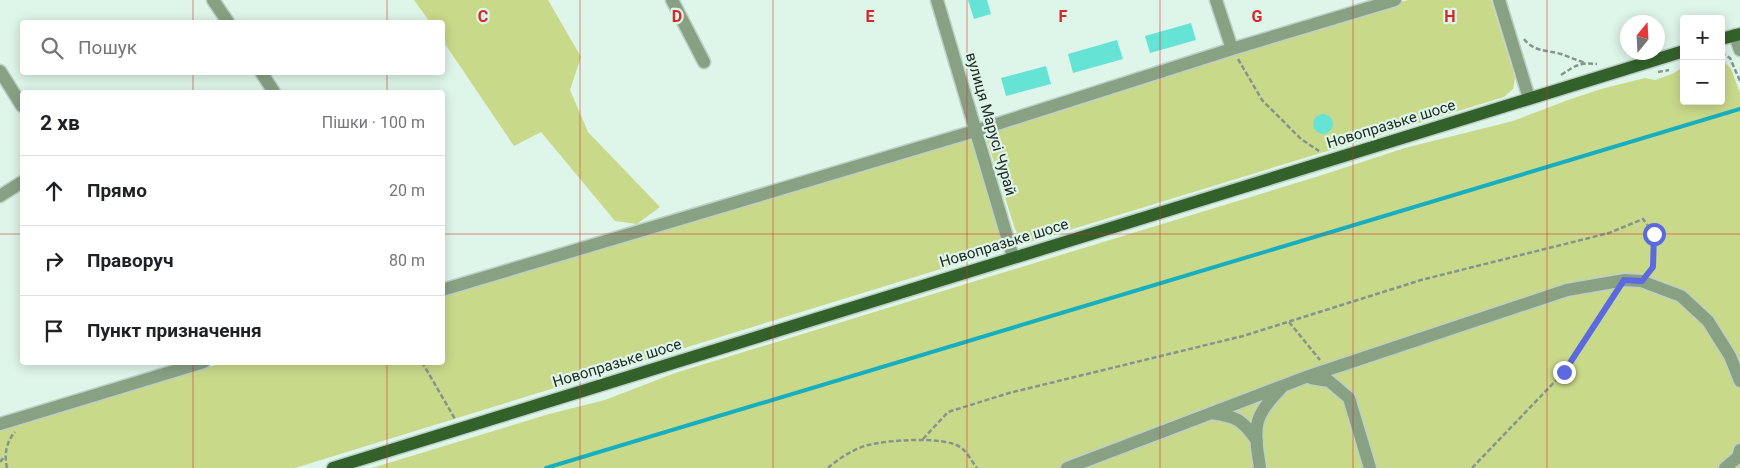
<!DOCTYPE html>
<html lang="uk">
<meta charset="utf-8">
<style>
:root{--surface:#fff;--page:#f2f2f2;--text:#202124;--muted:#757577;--line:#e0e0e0}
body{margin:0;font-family:Roboto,sans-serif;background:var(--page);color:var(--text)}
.controls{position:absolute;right:15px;top:15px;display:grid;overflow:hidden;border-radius:5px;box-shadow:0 2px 12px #0003}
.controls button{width:45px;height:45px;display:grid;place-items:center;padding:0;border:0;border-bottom:1px solid var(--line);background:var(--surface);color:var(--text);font:25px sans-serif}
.compass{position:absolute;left:1620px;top:15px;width:45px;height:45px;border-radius:50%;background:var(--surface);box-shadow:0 2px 12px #0003;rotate:18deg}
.stop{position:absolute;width:15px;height:15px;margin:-11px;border:4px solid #5b6ae1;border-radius:50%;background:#fff}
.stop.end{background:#5b6ae1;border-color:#fff;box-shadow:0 1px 5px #0008}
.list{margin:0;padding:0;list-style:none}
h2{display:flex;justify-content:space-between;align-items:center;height:65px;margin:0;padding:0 20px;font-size:21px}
h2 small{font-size:16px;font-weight:400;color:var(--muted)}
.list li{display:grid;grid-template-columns:32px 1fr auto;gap:15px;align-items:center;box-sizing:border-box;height:70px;padding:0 20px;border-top:1px solid var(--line)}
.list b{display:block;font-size:19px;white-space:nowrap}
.list em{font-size:16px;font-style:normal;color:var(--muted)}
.icon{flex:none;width:28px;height:28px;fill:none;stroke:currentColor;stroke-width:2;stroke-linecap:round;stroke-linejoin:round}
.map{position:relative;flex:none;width:1740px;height:468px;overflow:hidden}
.search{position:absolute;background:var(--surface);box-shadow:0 2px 12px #0003;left:20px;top:20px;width:425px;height:55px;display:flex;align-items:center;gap:12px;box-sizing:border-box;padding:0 18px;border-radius:5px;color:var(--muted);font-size:19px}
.panel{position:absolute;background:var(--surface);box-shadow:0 2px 12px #0003;left:20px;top:90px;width:425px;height:275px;border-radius:5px}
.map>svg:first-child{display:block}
</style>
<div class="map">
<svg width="1740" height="468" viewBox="0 0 1740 468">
<rect width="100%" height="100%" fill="#def5e9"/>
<path fill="#c9d98a" d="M414,0H548L581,57L570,90L588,132L660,207L637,224L615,221L541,132L514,146L443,41L442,22H430Z
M1408,0H1491L1515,78L1513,89L1504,97L1030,242L1020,238L1015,229L986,137L990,128Z
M1721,58L1731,69L1740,93V468H372L549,414L605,400L675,373L1319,176L1405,148L1513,121L1568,100L1601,89L1645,78L1655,80L1672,74L1684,67V101H1721Z
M972,136L1006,242L996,252L295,468H0V430L223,363L442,362L443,294Z"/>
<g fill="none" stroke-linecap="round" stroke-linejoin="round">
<path stroke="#17afbf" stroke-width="4" d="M546,468L1740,109"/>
</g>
<path fill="#65e4d5" d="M968,0H987L991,14L974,19Z
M1191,23L1196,40L1150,53L1145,36Z
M1117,40L1123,59L1073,73L1068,54Z
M1046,66L1051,84L1006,96L1001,78Z
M1313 124a10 10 0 1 1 20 0a10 10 0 1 1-20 0Z"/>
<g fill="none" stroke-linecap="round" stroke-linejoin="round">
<defs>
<path id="minor" d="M213,0L228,22
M672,0L704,62
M937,0L1013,257
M1216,0L1232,49
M1499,0L1529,98
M1735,35L1740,50
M0,71L22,106
M261,72L274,92
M0,196L22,182
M442,290L975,131L1232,49L1395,0
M1311,378L1329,381L1349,398L1370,468
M1211,413C1236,416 1243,420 1257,441
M0,424L204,362
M1067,468L1306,377L1567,290L1625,280L1641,281L1681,296L1708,321L1730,356L1740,381
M1260,468C1258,453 1254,436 1258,421C1262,408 1274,396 1283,386
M1725,468L1738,457L1740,450"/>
<path id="major" d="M1721,39L1740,34
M333,468L1684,51"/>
</defs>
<use href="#minor" stroke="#bcd0c6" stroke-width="15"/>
<use href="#major" stroke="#bcd0c6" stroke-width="15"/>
<path stroke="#85958d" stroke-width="2.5" stroke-dasharray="5 2.5" stroke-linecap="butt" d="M1524,39C1534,52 1547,50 1561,54C1569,57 1577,60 1585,63
M1721,53L1730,58L1740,81
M1238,59L1262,100L1301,139L1319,151
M1658,72L1669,70
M1561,75C1575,66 1579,62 1597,64
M1289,322L1320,360
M422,362L455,419
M923,439L948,412L1009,393L1243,336L1421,280L1609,233L1643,219L1654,234L1653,267L1648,272
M0,462L4,457
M7,468C4,455 6,442 15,432
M828,468C839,458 854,449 868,445C887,440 944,436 960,447C967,451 972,462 977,468
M1472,468L1564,372L1615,294"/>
<use href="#minor" stroke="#88a183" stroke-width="12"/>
<use href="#major" stroke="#33612a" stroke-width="12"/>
</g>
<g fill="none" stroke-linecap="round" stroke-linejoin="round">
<path stroke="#5b6ae1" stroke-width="6" d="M1564,372L1624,280L1642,281L1653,267L1654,234"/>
</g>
<path fill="none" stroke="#d62828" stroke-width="1" stroke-opacity="0.55" d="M193,0V22M387,0V22M580,0V468M773,0V468M967,0V468M1160,0V468M1353,0V468M1547,0V468M193,72V92M387,72V92M0,234H22M442,234H1740M193,362V468M387,362V468"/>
<g text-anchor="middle" stroke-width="4.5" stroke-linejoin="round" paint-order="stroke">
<g font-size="15" fill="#212a25" stroke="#def5e9">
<text transform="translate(991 124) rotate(74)" y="5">вулиця Марусі Чурай</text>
<text transform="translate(1391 124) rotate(-17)" y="5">Новопразьке шосе</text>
<text transform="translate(1004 243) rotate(-17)" y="5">Новопразьке шосе</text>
<text transform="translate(617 363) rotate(-17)" y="5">Новопразьке шосе</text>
</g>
</g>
<g font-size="16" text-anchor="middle" font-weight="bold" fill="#d62828" stroke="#def5e9" stroke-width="4.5" stroke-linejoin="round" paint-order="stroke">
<text x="483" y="22">C</text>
<text x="677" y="22">D</text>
<text x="870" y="22">E</text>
<text x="1063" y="22">F</text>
<text x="1257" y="22">G</text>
<text x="1450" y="22">H</text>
</g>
</svg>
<div class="controls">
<button>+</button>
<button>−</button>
</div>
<svg class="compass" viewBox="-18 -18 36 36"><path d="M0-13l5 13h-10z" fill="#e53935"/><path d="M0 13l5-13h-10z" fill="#757577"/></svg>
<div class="stop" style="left:1654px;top:234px"></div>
<div class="stop end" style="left:1564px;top:372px"></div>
<div class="search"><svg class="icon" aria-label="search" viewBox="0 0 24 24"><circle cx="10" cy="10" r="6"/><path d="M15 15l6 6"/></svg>Пошук</div>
<section class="panel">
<h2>2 хв<small>Пішки · 100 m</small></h2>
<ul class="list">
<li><svg class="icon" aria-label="ahead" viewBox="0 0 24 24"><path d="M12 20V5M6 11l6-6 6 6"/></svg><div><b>Прямо</b></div><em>20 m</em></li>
<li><svg class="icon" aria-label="right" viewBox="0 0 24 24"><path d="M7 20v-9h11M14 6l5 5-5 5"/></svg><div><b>Праворуч</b></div><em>80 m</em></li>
<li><svg class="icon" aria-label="arrive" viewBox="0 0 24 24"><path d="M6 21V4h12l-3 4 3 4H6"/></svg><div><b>Пункт призначення</b></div></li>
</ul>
</section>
</div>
